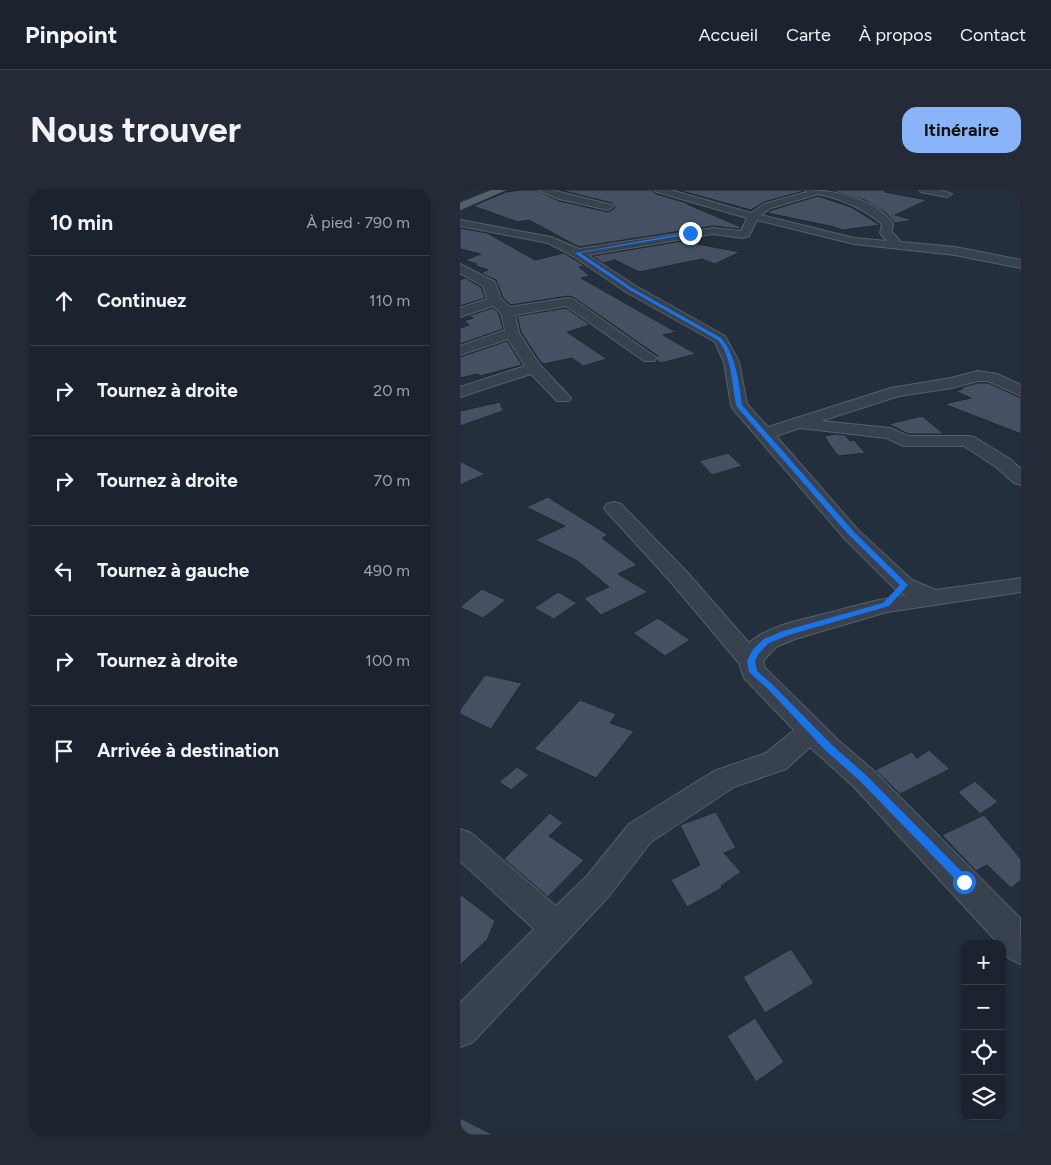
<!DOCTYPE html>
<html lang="fr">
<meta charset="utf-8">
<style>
:root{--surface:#1b232e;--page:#242b36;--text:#f1f3f6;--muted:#a0a4aa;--line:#39404a;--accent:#8ab4f8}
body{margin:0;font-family:Figtree,sans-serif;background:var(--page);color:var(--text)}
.controls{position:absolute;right:15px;bottom:15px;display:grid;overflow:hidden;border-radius:10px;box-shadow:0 1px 4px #0004}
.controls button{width:45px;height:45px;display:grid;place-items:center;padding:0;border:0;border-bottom:1px solid var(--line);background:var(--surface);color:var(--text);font:25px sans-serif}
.stop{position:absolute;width:15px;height:15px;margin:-11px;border:4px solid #1a73e8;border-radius:50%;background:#fff}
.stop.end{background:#1a73e8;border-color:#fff;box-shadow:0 1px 5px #0008}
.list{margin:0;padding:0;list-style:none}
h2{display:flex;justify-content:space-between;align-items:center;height:65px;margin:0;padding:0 20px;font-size:21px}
h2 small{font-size:16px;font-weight:400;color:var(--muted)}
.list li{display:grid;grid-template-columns:32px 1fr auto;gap:15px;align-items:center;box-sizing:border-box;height:90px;padding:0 20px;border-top:1px solid var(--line)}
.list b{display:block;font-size:19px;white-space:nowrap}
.list em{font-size:16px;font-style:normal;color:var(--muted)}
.icon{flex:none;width:28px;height:28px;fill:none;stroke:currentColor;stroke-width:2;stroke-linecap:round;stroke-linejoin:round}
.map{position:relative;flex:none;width:561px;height:945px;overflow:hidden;border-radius:15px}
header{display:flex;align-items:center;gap:30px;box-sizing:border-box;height:70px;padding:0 25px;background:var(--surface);border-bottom:1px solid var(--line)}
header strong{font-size:24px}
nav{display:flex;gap:28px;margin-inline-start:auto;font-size:18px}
.intro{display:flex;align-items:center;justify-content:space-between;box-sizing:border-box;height:120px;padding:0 30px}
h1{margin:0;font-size:35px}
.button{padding:12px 22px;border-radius:15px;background:var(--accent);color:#111;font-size:18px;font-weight:700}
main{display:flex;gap:30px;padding:0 30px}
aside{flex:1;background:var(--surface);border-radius:15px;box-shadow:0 1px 4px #0004}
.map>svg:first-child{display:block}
</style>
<header>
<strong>Pinpoint</strong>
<nav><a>Accueil</a><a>Carte</a><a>À propos</a><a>Contact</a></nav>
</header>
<div class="intro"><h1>Nous trouver</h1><a class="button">Itinéraire</a></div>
<main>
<aside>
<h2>10 min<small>À pied · 790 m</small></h2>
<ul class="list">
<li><svg class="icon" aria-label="ahead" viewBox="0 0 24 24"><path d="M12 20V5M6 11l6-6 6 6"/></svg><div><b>Continuez</b></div><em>110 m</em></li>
<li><svg class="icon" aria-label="right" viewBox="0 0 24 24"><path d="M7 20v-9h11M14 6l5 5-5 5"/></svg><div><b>Tournez à droite</b></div><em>20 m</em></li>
<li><svg class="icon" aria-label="right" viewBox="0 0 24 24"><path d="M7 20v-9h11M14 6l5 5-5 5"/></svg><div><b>Tournez à droite</b></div><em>70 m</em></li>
<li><svg class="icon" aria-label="left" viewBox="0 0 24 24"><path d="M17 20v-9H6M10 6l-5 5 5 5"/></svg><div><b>Tournez à gauche</b></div><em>490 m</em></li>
<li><svg class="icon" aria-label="right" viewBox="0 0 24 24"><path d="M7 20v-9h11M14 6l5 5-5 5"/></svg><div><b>Tournez à droite</b></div><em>100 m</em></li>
<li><svg class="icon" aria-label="arrive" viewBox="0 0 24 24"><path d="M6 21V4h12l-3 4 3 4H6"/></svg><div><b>Arrivée à destination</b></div></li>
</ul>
</aside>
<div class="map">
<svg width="561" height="945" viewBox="0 0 561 945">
<rect width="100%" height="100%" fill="#242f3e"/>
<path fill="#455162" stroke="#1f2835" d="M61,0H76L99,11L148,22L155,18L152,13L100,0H193L196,4L227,13V14L281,37L280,39L253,36L119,57L69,30L58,32L13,16L46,2Z
M218,0H343L344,1L304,12L291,20Z
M370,0H425V2L467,10L435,25L453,30L435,33L426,23L405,10Z
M358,6L391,17L420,35L383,40L370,36L307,23L312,20Z
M0,38L27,43L75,70L104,63L112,68L125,76L119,77L130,86L121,88L216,142L203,145L236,164L201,173L197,171L198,166L113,107L108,106L51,115L43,108L36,90L21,83L28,80L13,75L17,74L5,70L21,64L0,59Z
M252,46L227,52L280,62L255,74L242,69L179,82L155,70L143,73L133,66Z
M5,88L21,97L25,108L0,116V90Z
M33,118L39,124L43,139L0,154V138L9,135L4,131L13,128L8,126Z
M106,118L130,135L107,142L147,169L123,176L112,168L84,174L80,171L61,142L57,126Z
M47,151L62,175L20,186L18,184L0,188V167Z
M518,193H528L561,208V244L484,214L511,208L495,201L503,199L499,198Z
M40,212L43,221L0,236V221Z
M462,226L484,244H448L429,234Z
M375,244L385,245L390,251L394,250L405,263L378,266L364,246Z
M268,263L282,276L252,285L239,271Z
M0,271L25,284L0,295Z
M88,307L148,345L142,348L177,375L158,384L188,402L141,425L124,408L149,397L116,370L75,350L105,336L66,317Z
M22,399L46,410L23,428L0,417Z
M98,402L117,413L94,429L74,418Z
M198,428L230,450L205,466L173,443Z
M25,485L62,493L31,539L0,524V520Z
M120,510L156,524L150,533L174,541L136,588L74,559Z
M469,560L490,579L440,604L415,580L452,562L457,568Z
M57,577L69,585L51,600L39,592Z
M515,591L538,612L520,624L498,602Z
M256,622L276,658L264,663L281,682L261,696L262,698L227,717L211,690L240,675L220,635Z
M90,623L103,633L89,646L124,670L88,707L44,669Z
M524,625L561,669V690L551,698L527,675L516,681L482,645Z
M0,704L35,731L27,750L0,775Z
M331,759L354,793L305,823L283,787Z
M295,828L324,872L296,892L267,846Z
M0,928L34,945H0Z"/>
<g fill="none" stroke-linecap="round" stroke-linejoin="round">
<defs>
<path id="minor" d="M78,0H92L152,15L153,17L148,20L99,9Z
M195,0H211L291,23L304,14L347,2L345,0C375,0 413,8 433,33L432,42L441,52L495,57L561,70V78L495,65L394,54L297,30L289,46L282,48L253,44L128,65L176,96L265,146L279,172L287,214L308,237L431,198L491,188L518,181L537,184L561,195V206L528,191H518L492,198L439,206L361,231L430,238L448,246H508L514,247L550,269L561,279V295L554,293L536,277L504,256H444L426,248L340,238L316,246L398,340L452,390L476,400L561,388V402L427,422L335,449L316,457L303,471L305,478L378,550L413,580L560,728L561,774C551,770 542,766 542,754H539L393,596L350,557L326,579L274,597L191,652L149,706L13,852L0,857V813L74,739L0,671V639L11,643L96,716L127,686L169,634L254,581L306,563L334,540L284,488L279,473L210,391L147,322L144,318L147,314L154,312L161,314L226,381L289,453C309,435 339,431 364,424C391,417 418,409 446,405L436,400L384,348L273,219L271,215L264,172L255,152L166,102L113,66L88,53L0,36V30L91,47L119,59L253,38L281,41L287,28L197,2ZM358,4C382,9 403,18 422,34L420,43L427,51L394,48L301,25L311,18Z
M459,0H481L492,4L487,7L461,2Z
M0,74L35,92L41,109L50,117L108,108L113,109L197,168L194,171H184L106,116L55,125L59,143L80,175L111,208L109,211H97L71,184L0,207V197L65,176L48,149L0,165V156L45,140L41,123L33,116L0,127V118L27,109L23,96L0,83Z"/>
<path id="major" d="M32,0H46L0,20V13Z"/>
</defs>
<use href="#minor" stroke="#565f6c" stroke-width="2"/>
<use href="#major" stroke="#414a57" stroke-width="1"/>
<path stroke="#44595c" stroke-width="1" stroke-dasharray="2 2" stroke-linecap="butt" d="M424,14L441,11"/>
<use href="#minor" fill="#38414e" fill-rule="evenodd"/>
<use href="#major" fill="#56606e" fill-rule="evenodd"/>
</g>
<path fill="#1a73e8" d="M230,42L231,44L120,63L172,98L261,148C276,165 279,193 282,215L394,342L448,395L429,416L329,445L309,453L299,463L295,471L297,481L313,495L372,555L407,586L508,688L509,692L508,695H501L400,591L365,560L308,499L289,482L287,471L293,459L304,449L323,441L423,413L440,395L389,345L277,217C271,195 273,168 258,150L170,100L115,63Z"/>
</svg>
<div class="controls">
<button>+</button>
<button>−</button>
<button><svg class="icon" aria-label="locate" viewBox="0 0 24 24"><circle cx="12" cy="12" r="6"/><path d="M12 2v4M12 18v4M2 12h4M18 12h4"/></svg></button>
<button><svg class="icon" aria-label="layers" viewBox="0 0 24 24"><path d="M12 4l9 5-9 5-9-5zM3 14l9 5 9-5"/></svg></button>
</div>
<div class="stop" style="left:504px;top:692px"></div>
<div class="stop end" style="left:230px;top:43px"></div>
</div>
</main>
